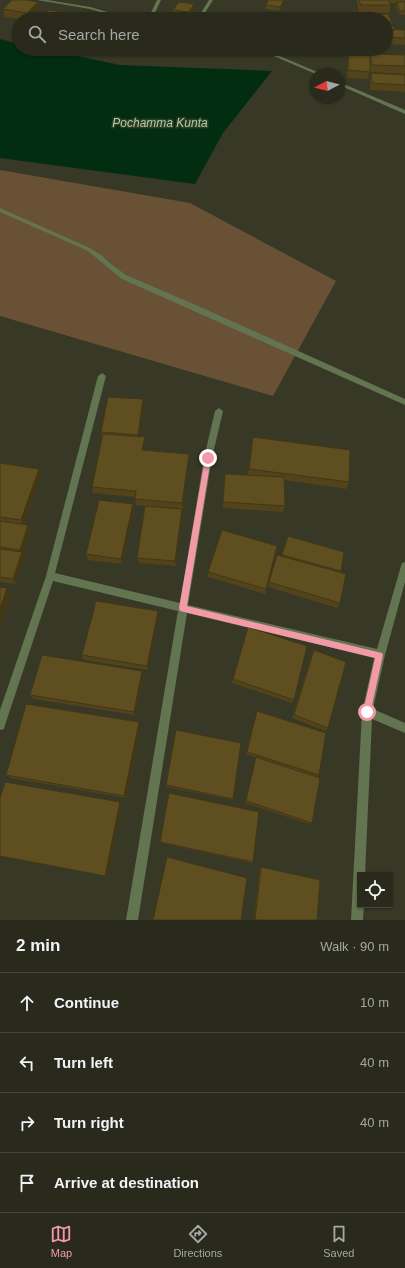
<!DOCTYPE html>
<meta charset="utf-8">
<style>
:root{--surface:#2a2a1c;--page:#323225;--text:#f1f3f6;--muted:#a5a7a3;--line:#46463b;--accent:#f39aa9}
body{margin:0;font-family:Arial,sans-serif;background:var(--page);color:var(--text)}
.controls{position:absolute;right:12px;bottom:12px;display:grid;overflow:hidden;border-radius:0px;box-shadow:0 1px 3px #0004}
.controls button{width:36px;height:36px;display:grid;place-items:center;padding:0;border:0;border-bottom:1px solid var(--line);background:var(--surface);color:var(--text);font:20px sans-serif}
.compass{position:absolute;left:309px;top:68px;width:36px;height:36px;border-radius:50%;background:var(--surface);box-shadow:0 1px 3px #0004;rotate:263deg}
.stop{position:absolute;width:12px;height:12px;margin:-9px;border:3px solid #f39aa9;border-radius:50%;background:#fff}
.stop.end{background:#f39aa9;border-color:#fff;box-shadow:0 1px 4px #0008}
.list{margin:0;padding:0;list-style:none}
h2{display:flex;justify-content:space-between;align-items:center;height:52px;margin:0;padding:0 16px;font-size:17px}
h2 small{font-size:13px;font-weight:400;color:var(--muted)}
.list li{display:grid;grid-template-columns:26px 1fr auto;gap:12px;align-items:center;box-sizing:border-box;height:60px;padding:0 16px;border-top:1px solid var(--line)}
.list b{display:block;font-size:15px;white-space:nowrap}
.list em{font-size:13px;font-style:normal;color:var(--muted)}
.icon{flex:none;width:22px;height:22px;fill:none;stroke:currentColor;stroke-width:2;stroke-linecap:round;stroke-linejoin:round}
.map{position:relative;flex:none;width:405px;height:920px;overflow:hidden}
.search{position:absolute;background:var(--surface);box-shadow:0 1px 3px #0004;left:12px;right:12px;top:12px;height:44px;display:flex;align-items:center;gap:10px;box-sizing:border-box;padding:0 14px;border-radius:22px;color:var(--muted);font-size:15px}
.sheet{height:292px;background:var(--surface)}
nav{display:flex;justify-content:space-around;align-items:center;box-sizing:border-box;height:56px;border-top:1px solid var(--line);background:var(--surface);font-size:11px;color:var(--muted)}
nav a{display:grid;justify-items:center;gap:2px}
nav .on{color:var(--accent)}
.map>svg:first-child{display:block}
</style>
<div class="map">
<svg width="405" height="920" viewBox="0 0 405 920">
<rect width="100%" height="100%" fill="#383826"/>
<path fill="#695136" d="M0,170L190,203L336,281L273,396L0,316Z"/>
<path fill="#032d11" d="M0,39L19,44V49H44L120,65L272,71L223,133L195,184L0,158Z"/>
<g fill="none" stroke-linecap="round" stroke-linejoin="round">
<path fill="#627450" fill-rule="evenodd" d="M0,208L90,248L101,255L111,264L126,275L205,309L405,399V405L122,279C109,269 99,259 86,250L0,212Z"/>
<path fill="#627450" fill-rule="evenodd" d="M37,0H47L90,7L132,19H125L90,9Z
M157,0H161L152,19H148Z
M209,0H213L201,19H197Z
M257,49H263L322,74H316Z
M339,82L405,110V114L339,85Z
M102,373L106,376L55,573L180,603L204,458L215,411L219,408L223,411L212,458L188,605L377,649L401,566L402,563L405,562V582L385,655L373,709L405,723V733L372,719L365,875H360V905H364L363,920H351L362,712L374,658L187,613L138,920H126L178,611L53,581L5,725L4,729L0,730V710L46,576L98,376Z"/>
</g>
<path fill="#52431b" d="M357,0H405V15H400L396,6L397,3H390L391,5L389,13H359L357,3Z
M285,1L280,11L265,9L266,5Z
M38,2L39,9L29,19H21L5,17L3,9Z
M194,4V8L189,16L173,15V10Z
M388,14L392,22L391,26H394L395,30H405V45L386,44V19H364V15Z
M321,49H352L351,52L405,55V74L370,72V69L368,79L347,78L348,57L321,52Z
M371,73L405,75V92L370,90V81Z
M144,406L139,436L145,437V444L144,450L189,460L183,509H182V515L176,566L139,563L137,558L145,506L136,505L135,499V497L93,493L92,487L102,437L101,432Z
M253,437L349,482L347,489L284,480L285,506L283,512L223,508L225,474L248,475Z
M0,463L42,475L25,524L31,531L23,555L25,558L16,584L0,582Z
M133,504L134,510L122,564L88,560L86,554Z
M288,536L341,571L340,603L337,608L268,587L269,582L282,556Z
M277,546L265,594L208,577V572Z
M158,611V616L148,670L84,660L82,655Z
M314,650L328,728L325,731L292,718L312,654Z
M144,675L135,715L34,699L30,695Z
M233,679L294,700L292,703L232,683Z
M256,714L319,775L317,777L246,754Z
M140,726L127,798L11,778L6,775Z
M256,757L312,823L309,824L245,803Z
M166,785L233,799V800L167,787Z
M160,842L253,862L252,863L161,843Z
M260,867H261L317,920H254Z"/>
<path fill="#423716" d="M284,0H285V1L280,11V7Z
M38,2L39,9L29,19H28L27,13Z
M194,4V8L189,16V12Z
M62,12V16L60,19H55Z
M143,399L144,406L139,442L138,435Z
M145,437V444L143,457L142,450Z
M189,454V460L183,509L182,503Z
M39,469L42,475L24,526L21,520Z
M133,504L134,510L122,564L121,559Z
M182,509V515L176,566L175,561Z
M28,525L31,531L23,555L25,558L16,584L13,579L22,553L20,550Z
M7,588L12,595L0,630V609Z
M158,611V616L148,670L147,666Z
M142,671L144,675L135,715L134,712Z
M139,722L140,726L127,798L124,796Z
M120,802L122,804L108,876H105Z"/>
<path fill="#5f4e1f" stroke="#423716" d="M12,0H27L38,2L27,13L3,9Z
M268,0H284L280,7L266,5Z
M359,0H389L391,5H361Z
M179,2L194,4L189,12L173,10Z
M397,2H405V11H400Z
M49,10L62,12L55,19H41Z
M244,14L259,15L257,19H241Z
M388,14L392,22H386V19H366L364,15Z
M75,15L86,17L84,19H72Z
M386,26H394L395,30L386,29Z
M386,29L405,30V38L386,37Z
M349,52L370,54V72L348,70Z
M370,54L405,55V66L372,65Z
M371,73L405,75V85L372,83Z
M108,397L143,399L138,435L101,432Z
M103,434L145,437L142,450L189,454L182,503L135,499L136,491L92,487Z
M253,437L350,450L349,482L249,469Z
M0,463L39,469L21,520L0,517Z
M225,474L284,477L285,506L223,502Z
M99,500L133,504L121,559L86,554Z
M145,506L182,509L175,561L137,558Z
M0,521L28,525L20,550L0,547Z
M222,530L277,546L266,589L208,572Z
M288,536L344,552L341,571L282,555Z
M0,549L22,552L13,579L0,577Z
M277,555L346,574L340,603L269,582Z
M0,587L7,588L0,609Z
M96,601L158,611L147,666L82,655Z
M248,627L307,646L294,700L233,679Z
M314,650L346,662L328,728L294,715Z
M42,655L142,671L134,712L30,695Z
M26,704L139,722L124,796L6,775Z
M257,711L326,733L319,775L247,752Z
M176,730L241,743L233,799L166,785Z
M256,757L320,778L312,823L246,801Z
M5,782L120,802L105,876L0,856V798Z
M169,793L259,812L253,862L160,842Z
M167,857L247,878L241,920H153Z
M261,867L320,880L317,920H255Z"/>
<path fill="#f39aa9" d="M208,456L211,458L187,606L382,653L383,655L370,715H364L363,712L375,658L180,611L179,608L205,458Z"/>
<g text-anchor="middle" stroke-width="3" stroke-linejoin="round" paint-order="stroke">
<g font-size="12" font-style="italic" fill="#99daa6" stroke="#383826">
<text x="160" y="127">Pochamma Kunta</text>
</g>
</g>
</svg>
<div class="controls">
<button><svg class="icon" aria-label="locate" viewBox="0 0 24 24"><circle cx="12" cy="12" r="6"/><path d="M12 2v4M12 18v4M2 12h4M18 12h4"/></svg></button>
</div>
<svg class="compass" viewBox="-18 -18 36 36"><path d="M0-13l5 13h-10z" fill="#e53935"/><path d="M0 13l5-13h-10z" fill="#a5a7a3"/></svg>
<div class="stop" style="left:367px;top:712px"></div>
<div class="stop end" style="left:208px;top:458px"></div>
<div class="search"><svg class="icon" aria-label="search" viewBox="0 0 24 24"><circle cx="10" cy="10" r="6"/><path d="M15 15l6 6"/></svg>Search here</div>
</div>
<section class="sheet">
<h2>2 min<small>Walk · 90 m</small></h2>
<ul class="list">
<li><svg class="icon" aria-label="ahead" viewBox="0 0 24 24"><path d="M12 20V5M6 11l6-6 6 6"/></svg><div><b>Continue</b></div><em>10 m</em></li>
<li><svg class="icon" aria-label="left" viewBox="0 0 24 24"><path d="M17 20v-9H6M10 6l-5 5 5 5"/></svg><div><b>Turn left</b></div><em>40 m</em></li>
<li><svg class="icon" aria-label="right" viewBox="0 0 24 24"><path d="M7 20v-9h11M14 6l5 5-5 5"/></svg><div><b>Turn right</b></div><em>40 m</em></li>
<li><svg class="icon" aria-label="arrive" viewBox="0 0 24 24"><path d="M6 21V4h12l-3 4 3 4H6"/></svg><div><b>Arrive at destination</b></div></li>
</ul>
</section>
<nav>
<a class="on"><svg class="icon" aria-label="map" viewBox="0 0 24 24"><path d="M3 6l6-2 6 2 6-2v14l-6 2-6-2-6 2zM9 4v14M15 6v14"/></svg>Map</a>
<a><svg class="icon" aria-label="directions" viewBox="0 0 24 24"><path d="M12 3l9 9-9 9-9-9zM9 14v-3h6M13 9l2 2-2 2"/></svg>Directions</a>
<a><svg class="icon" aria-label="saved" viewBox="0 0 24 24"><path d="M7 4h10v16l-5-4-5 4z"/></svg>Saved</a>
</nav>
